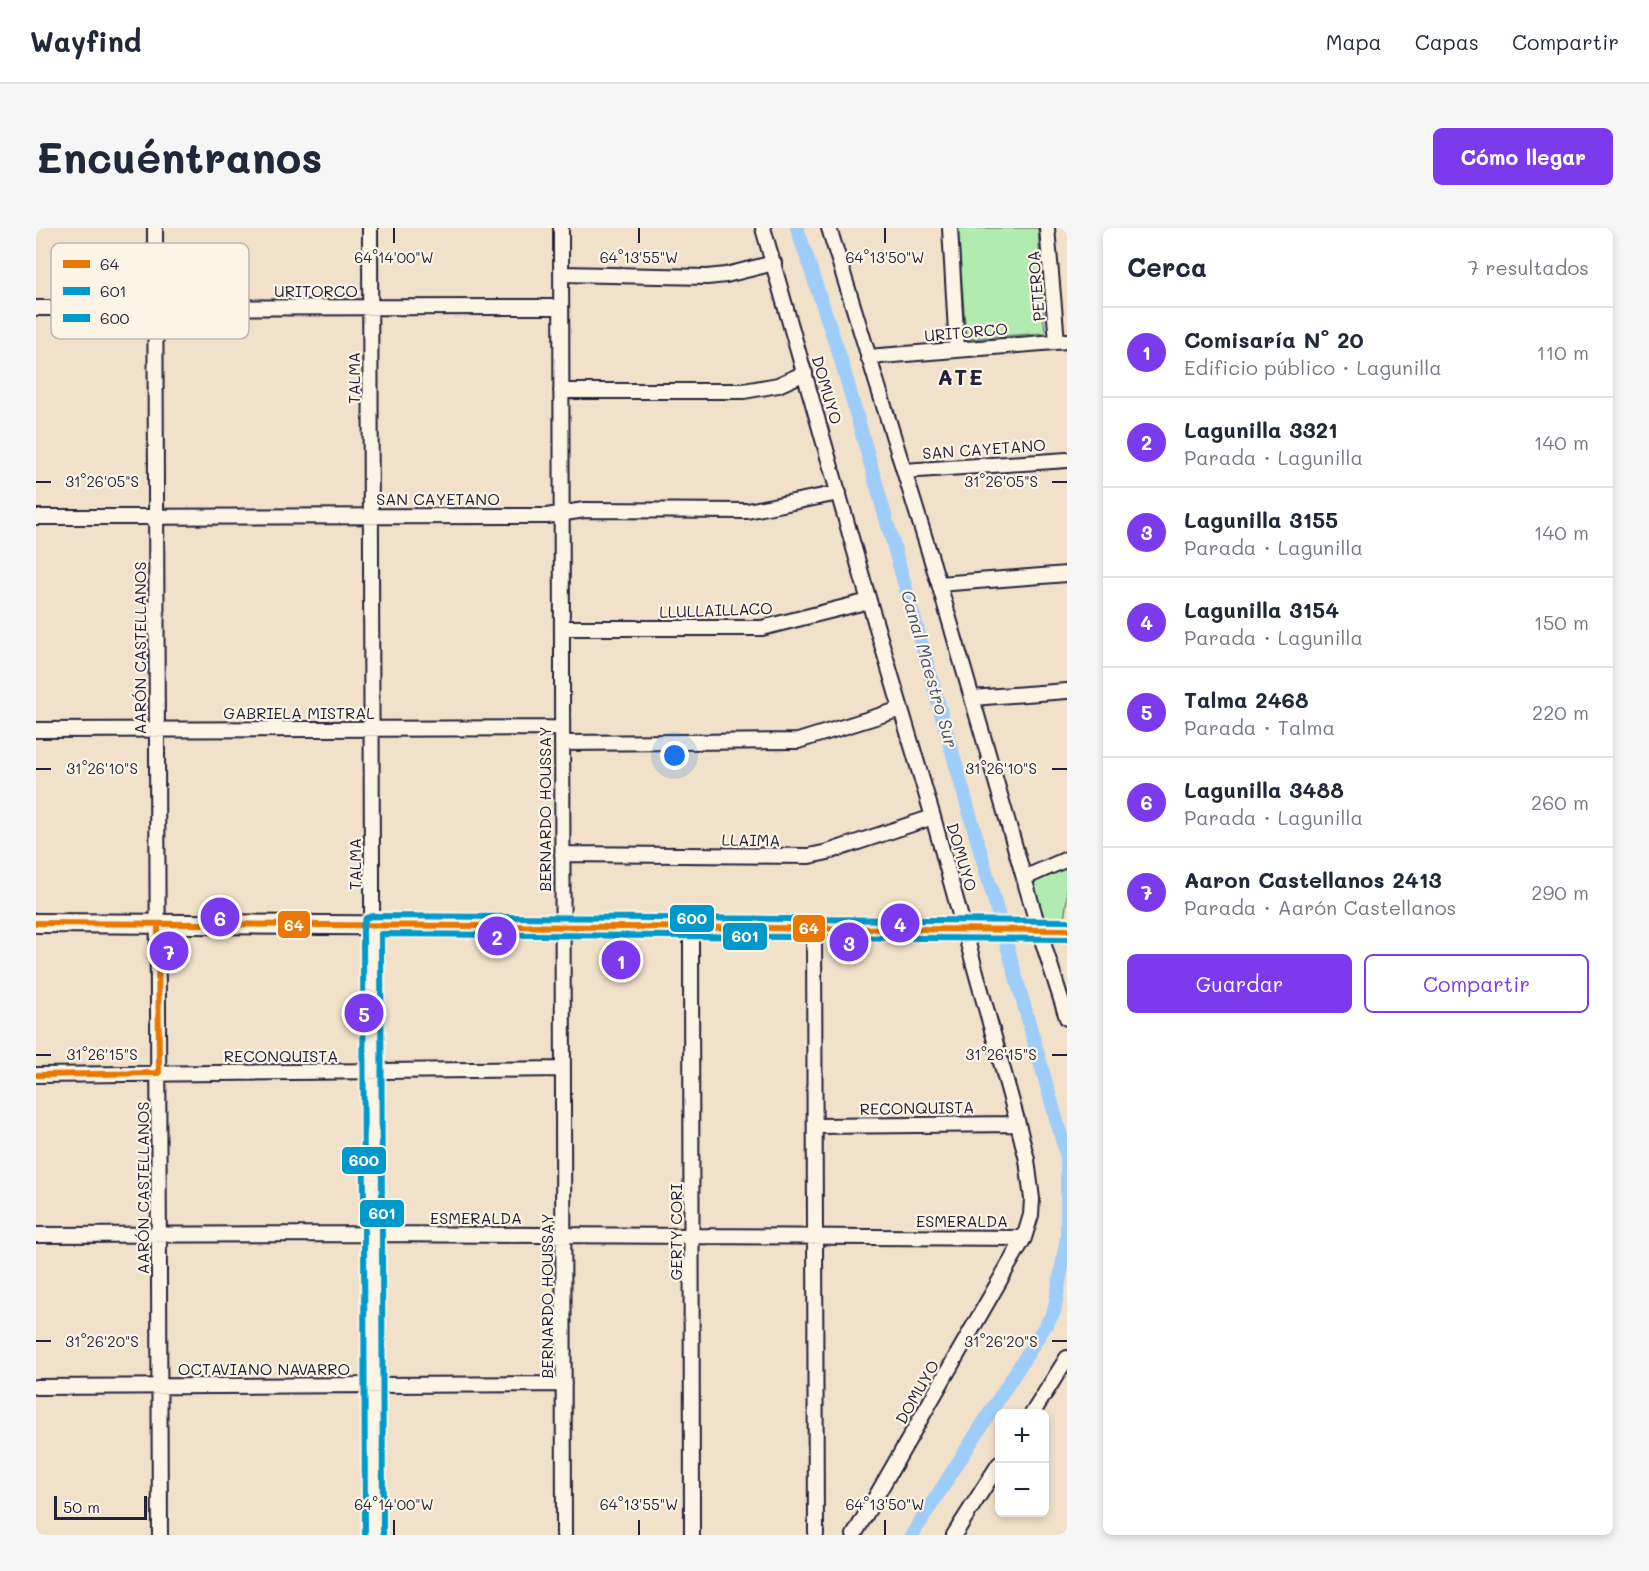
<!DOCTYPE html>
<html lang="es">
<meta charset="utf-8">
<style>
:root{--surface:#fff;--page:#f6f6f7;--text:#1f2937;--muted:#747a83;--line:#e0e1e3;--accent:#7c3aed}
body{margin:0;font-family:Mali,sans-serif;background:var(--page);color:var(--text)}
.controls{position:absolute;right:18px;bottom:18px;display:grid;overflow:hidden;border-radius:9px;box-shadow:0 3px 9px #0003}
.controls button{width:54px;height:54px;display:grid;place-items:center;padding:0;border:0;border-bottom:2px solid var(--line);background:var(--surface);color:var(--text);font:30px sans-serif}
.scale{position:absolute;left:18px;bottom:15px;width:93px;box-sizing:border-box;padding-left:6px;border:3px solid #22223b;border-top:0;font-size:16px;line-height:21px;white-space:nowrap;color:#22223b;-webkit-text-stroke:4px #fcf5e5;paint-order:stroke}
.you{position:absolute;left:639px;top:528px;width:21px;height:21px;margin:-15px;border:4px solid #fff;border-radius:50%;background:#1a73e8;box-shadow:0 0 0 9px #1a73e833}
.badge{display:grid;place-items:center;width:39px;height:39px;border-radius:50%;background:var(--accent);color:#fff;font-size:20px;font-weight:700}
.pin{position:absolute;translate:-50% -50%;border:3px solid #fff;box-shadow:0 2px 6px #0006}
.list{margin:0;padding:0;list-style:none}
h2{display:flex;justify-content:space-between;align-items:center;height:78px;margin:0;padding:0 24px;font-size:26px}
h2 small{font-size:20px;font-weight:400;color:var(--muted)}
.list li{display:grid;grid-template-columns:39px 1fr auto;gap:18px;align-items:center;box-sizing:border-box;height:90px;padding:0 24px;border-top:2px solid var(--line)}
.list b{display:block;font-size:22px;white-space:nowrap}
.list p{margin:0;font-size:20px;white-space:nowrap;color:var(--muted)}
.list em{font-size:20px;font-style:normal;color:var(--muted)}
.actions{display:flex;gap:12px;padding:18px 24px}
.actions a{flex:1;padding:14px 0;border:2px solid var(--accent);border-radius:9px;text-align:center;font-size:21px;color:var(--accent)}
.actions .main{background:var(--accent);color:#fff}
.map{position:relative;flex:none;width:1031px;height:1307px;overflow:hidden;border-radius:9px}
header{display:flex;align-items:center;gap:36px;box-sizing:border-box;height:84px;padding:0 30px;background:var(--surface);border-bottom:2px solid var(--line)}
header strong{font-size:28px}
nav{display:flex;gap:33px;margin-inline-start:auto;font-size:21px}
.intro{display:flex;align-items:center;justify-content:space-between;box-sizing:border-box;height:144px;padding:0 36px}
h1{margin:0;font-size:42px}
.button{padding:15px 27px;border-radius:9px;background:var(--accent);color:#fff;font-size:21px;font-weight:700}
main{display:flex;gap:36px;padding:0 36px}
aside{flex:1;background:var(--surface);border-radius:9px;box-shadow:0 3px 9px #0003}
.map>svg:first-child{display:block}
</style>
<header>
<strong>Wayfind</strong>
<nav><a>Mapa</a><a>Capas</a><a>Compartir</a></nav>
</header>
<div class="intro"><h1>Encuéntranos</h1><a class="button">Cómo llegar</a></div>
<main>
<div class="map">
<svg width="1031" height="1307" viewBox="0 0 1031 1307">
<rect width="100%" height="100%" fill="#f2e1ca"/>
<filter id="ink" filterUnits="userSpaceOnUse"><feTurbulence type="fractalNoise" baseFrequency=".0167" numOctaves="2"/><feDisplacementMap in="SourceGraphic" scale="12" xChannelSelector="R" yChannelSelector="G"/><feConvolveMatrix kernelMatrix="1 2 1 2 8 2 1 2 1" color-interpolation-filters="sRGB"/></filter>
<g filter="url(#ink)">
<path fill="#b2ebaf" stroke="#6a8675" stroke-width="1.5" d="M922,0H1002L1009,105L930,111Z
M1027,641L1031,642V670L1028,692L1023,696L1007,693L997,656L999,653Z"/>
<g fill="none" stroke-linecap="round" stroke-linejoin="round">
<path stroke="#9ecdfa" stroke-width="14" d="M761,0L805,132L1031,929V1009L1018,1084L876,1307"/>
<defs>
<path id="minor" d="M119,0L124,1307
M334,0L338,1307
M525,0L528,1307
M727,0L833,373L897,589L982,896L991,932L996,971L995,987L988,1010L818,1307
M793,0L903,356L1003,702L1031,790
M914,0L921,121
M1011,0L1021,113
M525,46L671,49L690,47L738,35
M0,80L525,79
M832,129L1031,113
M525,163H708L742,157L769,145
M868,243L1031,232
M0,289L511,288L548,282L711,283L803,265
M903,356L1031,346
M526,400H726L833,373
M936,470L1031,463
M0,502L526,500
M526,515L762,513L865,481
M526,626L773,628L792,624L897,589
M988,650L1031,631
M655,700L656,1307
M778,700L780,1307
M0,847L527,841
M780,898L982,896
M0,1007L337,1006L988,1010
M0,1159L528,1156
M996,1186L1031,1130
M918,1307L963,1236"/>
<path id="secondary" d="M0,695L1031,702"/>
</defs>
<use href="#minor" stroke="#22223b" stroke-width="18"/>
<use href="#secondary" stroke="#22223b" stroke-width="22"/>
<use href="#minor" stroke="#fcf5e5" stroke-width="14"/>
<use href="#secondary" stroke="#fcf5e5" stroke-width="18"/>
<defs>
<path id="bus-1" d="M0,695L1031,702
M0,847L123,845L122,696"/>
<path id="bus-2" d="M347,1307L345,706L1031,711"/>
<path id="bus-3" d="M329,1307L327,697L330,690L336,688L1031,693"/>
</defs>
<use href="#bus-1" stroke="#fcf5e5" stroke-width="10"/>
<use href="#bus-2" stroke="#fcf5e5" stroke-width="10"/>
<use href="#bus-3" stroke="#fcf5e5" stroke-width="10"/>
<use href="#bus-1" stroke="#e97806" stroke-width="6"/>
<use href="#bus-2" stroke="#0099cb" stroke-width="6"/>
<use href="#bus-3" stroke="#0099cb" stroke-width="6"/>
</g>
</g>
<path fill="none" stroke="#22223b" stroke-width="2" d="M358,0V15M603,0V15M849,0V15M0,254H15M1016,254H1031M0,541H15M1016,541H1031M0,827H15M1016,827H1031M0,1113H15M1016,1113H1031M358,1292V1307M603,1292V1307M849,1292V1307"/>
<g text-anchor="middle" stroke-width="4.5" stroke-linejoin="round" paint-order="stroke">
<g font-size="16" fill="#22223b" stroke="#fcf5e5">
<text transform="translate(1000 58) rotate(-95)" y="6">PETEROA</text>
<text x="280" y="69">URITORCO</text>
<text transform="translate(930 104) rotate(-5)" y="6">URITORCO</text>
<text transform="translate(318 150) rotate(-90)" y="6">TALMA</text>
<text transform="translate(791 162) rotate(74)" y="6">DOMUYO</text>
<text transform="translate(948 221) rotate(-4)" y="6">SAN CAYETANO</text>
<text x="402" y="277">SAN CAYETANO</text>
<text transform="translate(680 382) rotate(-2)" y="6">LLULLAILLACO</text>
<text transform="translate(104 420) rotate(-90)" y="6">AARÓN CASTELLANOS</text>
<text x="263" y="491">GABRIELA MISTRAL</text>
<text transform="translate(509 581) rotate(-90)" y="6">BERNARDO HOUSSAY</text>
<text transform="translate(715 612) rotate(1)" y="6">LLAIMA</text>
<text transform="translate(926 629) rotate(74)" y="6">DOMUYO</text>
<text transform="translate(319 636) rotate(-90)" y="6">TALMA</text>
<text x="245" y="834">RECONQUISTA</text>
<text transform="translate(881 880) rotate(-1)" y="6">RECONQUISTA</text>
<text transform="translate(107 960) rotate(-90)" y="6">AARÓN CASTELLANOS</text>
<text x="440" y="996">ESMERALDA</text>
<text x="926" y="999">ESMERALDA</text>
<text transform="translate(640 1004) rotate(-90)" y="6">GERTY CORI</text>
<text transform="translate(511 1068) rotate(-90)" y="6">BERNARDO HOUSSAY</text>
<text x="228" y="1147">OCTAVIANO NAVARRO</text>
<text transform="translate(881 1164) rotate(-60)" y="6">DOMUYO</text>
</g>
<g font-size="18" font-style="italic" fill="#475574" stroke="#fcf5e5">
<text transform="translate(893 441) rotate(74)" y="6">Canal Maestro Sur</text>
</g>
<g font-size="22" font-weight="bold" letter-spacing="1.5" fill="#22223b" stroke="#fcf5e5">
<text x="925" y="157">ATE</text>
</g>
</g>
<rect x="15" y="15" width="198" height="96" rx="9" fill="#fcf5e5" stroke="#bbb6b2" stroke-width="1.5"/>
<rect x="27" y="32" width="27" height="8" fill="#e97806"/>
<rect x="27" y="59" width="27" height="8" fill="#0099cb"/>
<rect x="27" y="86" width="27" height="8" fill="#0099cb"/>
<g font-size="16" fill="#22223b">
<text x="64" y="42">64</text>
<text x="64" y="69">601</text>
<text x="64" y="96">600</text>
</g>
<g font-size="15" text-anchor="middle" fill="#22223b" stroke="#fcf5e5" stroke-width="4.5" stroke-linejoin="round" paint-order="stroke">
<text x="358" y="35">64°14'00"W</text>
<text x="603" y="35">64°13'55"W</text>
<text x="849" y="35">64°13'50"W</text>
<text x="66" y="259">31°26'05"S</text>
<text x="965" y="259">31°26'05"S</text>
<text x="66" y="546">31°26'10"S</text>
<text x="965" y="546">31°26'10"S</text>
<text x="66" y="832">31°26'15"S</text>
<text x="965" y="832">31°26'15"S</text>
<text x="66" y="1119">31°26'20"S</text>
<text x="965" y="1119">31°26'20"S</text>
<text x="358" y="1282">64°14'00"W</text>
<text x="603" y="1282">64°13'55"W</text>
<text x="849" y="1282">64°13'50"W</text>
</g>
<g stroke="#fcf5e5" stroke-width="2">
<rect x="633" y="676" width="46" height="29" rx="6" fill="#0099cb"/>
<rect x="241" y="682" width="34" height="29" rx="6" fill="#e97806"/>
<rect x="756" y="686" width="34" height="29" rx="6" fill="#e97806"/>
<rect x="686" y="694" width="46" height="29" rx="6" fill="#0099cb"/>
<rect x="305" y="918" width="46" height="29" rx="6" fill="#0099cb"/>
<rect x="323" y="971" width="46" height="29" rx="6" fill="#0099cb"/>
</g>
<g font-size="16" text-anchor="middle" font-weight="bold" fill="#fff">
<text x="656" y="696">600</text>
<text x="258" y="703">64</text>
<text x="773" y="706">64</text>
<text x="709" y="714">601</text>
<text x="328" y="938">600</text>
<text x="346" y="991">601</text>
</g>
</svg>
<div class="controls">
<button>+</button>
<button>−</button>
</div>
<div class="scale">50 m</div>
<div class="you"></div>
<div class="pin badge" style="left:585px;top:732px">1</div>
<div class="pin badge" style="left:461px;top:708px">2</div>
<div class="pin badge" style="left:813px;top:714px">3</div>
<div class="pin badge" style="left:864px;top:695px">4</div>
<div class="pin badge" style="left:328px;top:785px">5</div>
<div class="pin badge" style="left:184px;top:689px">6</div>
<div class="pin badge" style="left:133px;top:723px">7</div>
</div>
<aside>
<h2>Cerca<small>7 resultados</small></h2>
<ul class="list">
<li><span class="badge">1</span><div><b>Comisaría N° 20</b><p>Edificio público · Lagunilla</p></div><em>110 m</em></li>
<li><span class="badge">2</span><div><b>Lagunilla 3321</b><p>Parada · Lagunilla</p></div><em>140 m</em></li>
<li><span class="badge">3</span><div><b>Lagunilla 3155</b><p>Parada · Lagunilla</p></div><em>140 m</em></li>
<li><span class="badge">4</span><div><b>Lagunilla 3154</b><p>Parada · Lagunilla</p></div><em>150 m</em></li>
<li><span class="badge">5</span><div><b>Talma 2468</b><p>Parada · Talma</p></div><em>220 m</em></li>
<li><span class="badge">6</span><div><b>Lagunilla 3488</b><p>Parada · Lagunilla</p></div><em>260 m</em></li>
<li><span class="badge">7</span><div><b>Aaron Castellanos 2413</b><p>Parada · Aarón Castellanos</p></div><em>290 m</em></li>
</ul>
<div class="actions"><a class="main">Guardar</a><a>Compartir</a></div>
</aside>
</main>
